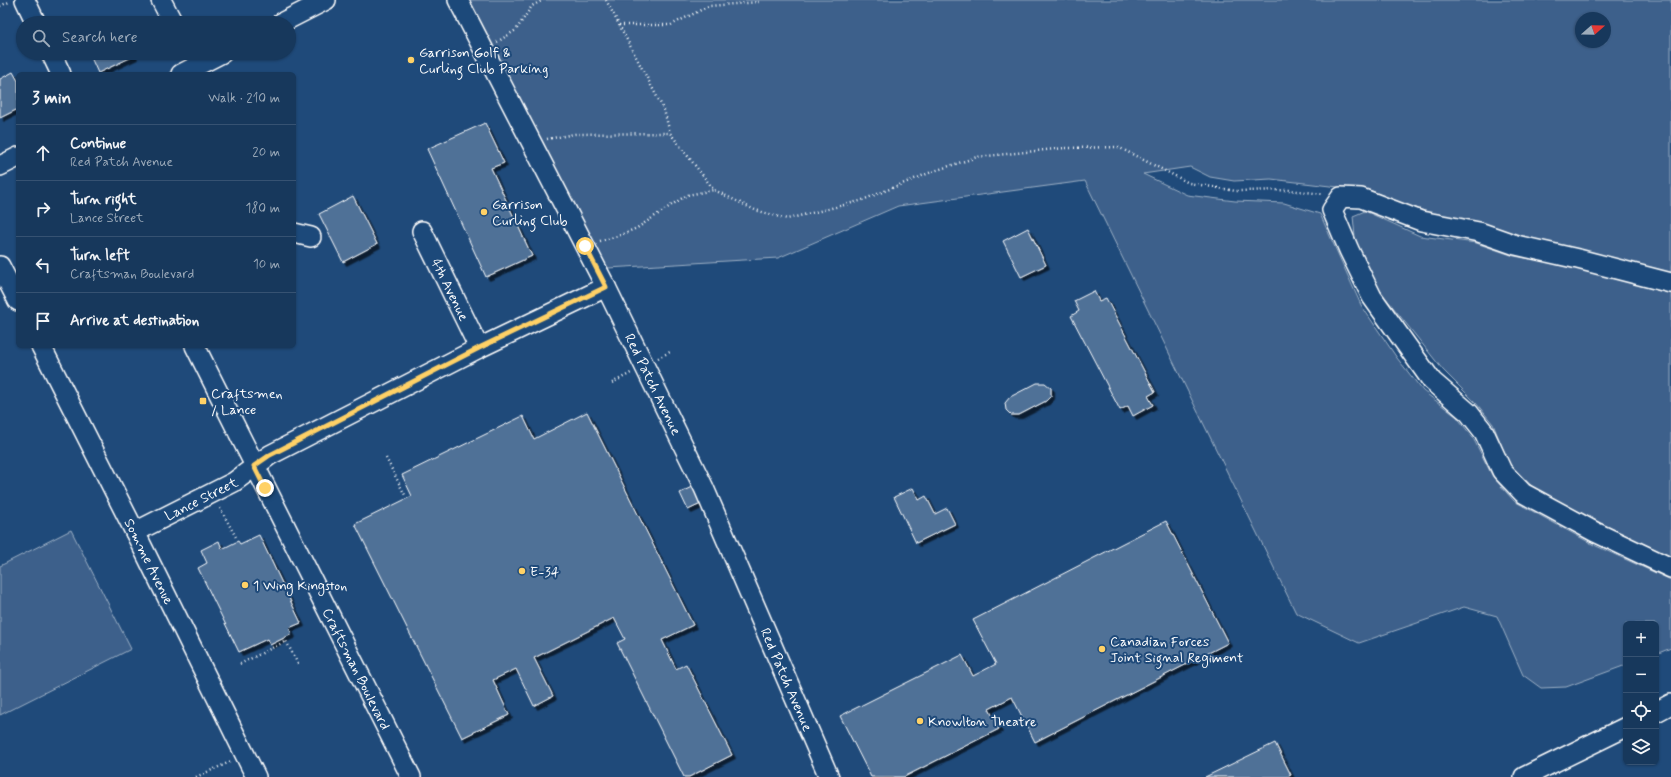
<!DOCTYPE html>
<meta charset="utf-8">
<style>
:root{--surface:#17385c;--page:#244365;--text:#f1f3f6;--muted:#9eacbb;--line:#365272}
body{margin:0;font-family:Mynerve,sans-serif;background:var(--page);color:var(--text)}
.controls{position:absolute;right:12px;bottom:12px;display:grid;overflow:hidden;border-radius:6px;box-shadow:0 1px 3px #0004}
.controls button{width:36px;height:36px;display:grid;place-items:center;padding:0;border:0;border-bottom:1px solid var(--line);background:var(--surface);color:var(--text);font:20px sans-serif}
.compass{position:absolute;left:1575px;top:12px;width:36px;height:36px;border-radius:50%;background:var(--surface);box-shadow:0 1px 3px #0004;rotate:70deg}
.stop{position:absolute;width:12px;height:12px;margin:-9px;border:3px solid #ffd166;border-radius:50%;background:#fff}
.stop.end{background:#ffd166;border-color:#fff;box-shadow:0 1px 4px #0008}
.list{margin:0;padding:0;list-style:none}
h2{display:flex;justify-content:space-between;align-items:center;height:52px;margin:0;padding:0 16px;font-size:17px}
h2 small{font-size:13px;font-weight:400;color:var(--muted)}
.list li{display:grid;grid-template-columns:26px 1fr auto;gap:12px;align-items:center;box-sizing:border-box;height:56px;padding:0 16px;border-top:1px solid var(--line)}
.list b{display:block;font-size:15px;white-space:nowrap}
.list p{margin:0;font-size:13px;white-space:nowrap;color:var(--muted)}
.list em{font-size:13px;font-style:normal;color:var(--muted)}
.icon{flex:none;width:22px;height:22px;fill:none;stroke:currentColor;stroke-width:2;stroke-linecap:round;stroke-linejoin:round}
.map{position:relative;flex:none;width:1671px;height:777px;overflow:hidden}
.search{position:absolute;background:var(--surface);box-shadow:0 1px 3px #0004;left:16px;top:16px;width:280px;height:44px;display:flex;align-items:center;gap:10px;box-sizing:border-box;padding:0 14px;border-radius:22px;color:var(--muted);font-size:15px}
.panel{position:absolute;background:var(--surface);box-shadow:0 1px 3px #0004;left:16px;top:72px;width:280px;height:276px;border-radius:6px}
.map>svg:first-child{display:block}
</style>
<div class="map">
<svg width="1671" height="777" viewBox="0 0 1671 777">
<defs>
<filter id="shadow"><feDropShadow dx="3.5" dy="3.5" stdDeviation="0" flood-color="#0009"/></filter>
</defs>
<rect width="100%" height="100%" fill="#1f4a7a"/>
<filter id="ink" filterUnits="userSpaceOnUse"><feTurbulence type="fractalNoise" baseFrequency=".025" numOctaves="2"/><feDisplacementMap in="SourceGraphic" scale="8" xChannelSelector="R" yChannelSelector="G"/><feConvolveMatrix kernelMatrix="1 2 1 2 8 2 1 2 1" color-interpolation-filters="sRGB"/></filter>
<g filter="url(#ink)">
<path fill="#3c618b" stroke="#9eb0c5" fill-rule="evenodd" d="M461,0H1671V557L1596,521L1533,487L1509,464L1493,424L1476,403L1443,370L1381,292L1357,245L1355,237L1353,216L1365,211L1420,236L1476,243L1514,256L1530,259L1492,228L1440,216L1401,203L1372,191L1271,179L1234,181L1210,177L1190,167L1143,174L1187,195L1235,201L1284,203L1320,214L1361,305L1397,358L1423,391L1457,417L1473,438L1493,477L1514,501L1594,545L1671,580V648L1656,654V624H1626V665L1566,687L1541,688L1523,675L1497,616L1464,607L1359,643L1296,613L1085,181L898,206L778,258L591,269ZM1581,18H1605V42H1581Z
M71,530L131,649L0,715V566Z"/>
<path fill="#507197" stroke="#fff" filter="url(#shadow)" d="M89,53H133L134,56L98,73Z
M13,72L18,81V109L0,118V79Z
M485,123L504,163L491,168L532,256L486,277L427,149Z
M353,196L377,244L343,262L319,214Z
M1028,228L1046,265L1021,277L1003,241Z
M1094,291L1099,301L1106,298L1155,392L1148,396L1153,405L1133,416L1128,406L1120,410L1071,316L1079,311L1074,301Z
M1037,383H1045L1051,388V396L1046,401L1019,415H1011L1006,410L1005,403L1010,397Z
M587,412L693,625L662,640L676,669L686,664L732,755L689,777H684L617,643L625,639L614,618L534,658L553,696L534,706L516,669L493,680L509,715L462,738L355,524L412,496L402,475L523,416L534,439Z
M695,486L703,503L688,510L680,493Z
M913,488L919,500L926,496L935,514L947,508L955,524L916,543L894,497Z
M1166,521L1228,643L1035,742L1012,697L989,709L999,729L904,777H871L840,716L962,655L973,676L996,664L973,620Z
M259,535L301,623L289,628L292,634L270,645L267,639L239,652L198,568L207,563L201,550L219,541L222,549L238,541L240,544Z
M1275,743L1291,775L1287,777H1205Z"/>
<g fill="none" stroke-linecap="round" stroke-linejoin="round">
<defs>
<g id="minor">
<path d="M25,0L36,23"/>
<path d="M161,0L173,23"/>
<path id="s1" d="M458,0L606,287L704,488L829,777"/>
<path d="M281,23L326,0"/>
<path d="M51,53L61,74"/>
<path d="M181,74L222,53"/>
<path d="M0,166L18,157"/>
<path id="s2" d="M422,231L479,348"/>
<path d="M294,233L311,237"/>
<path d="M0,266L18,301"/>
<path d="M1671,283L1578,259L1516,245L1479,232L1421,221L1361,198L1341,197L1332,210L1349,250L1372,297L1432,381L1469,413L1484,432L1502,471L1523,493L1595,532L1671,568"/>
<path id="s3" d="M41,346L135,532L256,777"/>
<path id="s4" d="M195,346L411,777"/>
<path id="s5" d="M135,532L234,482L270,455L479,348L606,287"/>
<path d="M1656,712L1671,704"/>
<path d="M1524,777L1626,727"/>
</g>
</defs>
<use href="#minor" stroke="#fff" stroke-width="22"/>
<path stroke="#fff" stroke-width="2.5" stroke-dasharray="1 3" stroke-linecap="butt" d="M606,0L664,110L670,133
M0,6L9,2
M619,25H671L709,6L759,2
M497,42L516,30L532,6L543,0
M547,139L575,134L670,133L714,190L755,210L787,219L860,201L934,171L977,157L1065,148L1118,147L1189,183L1236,191L1289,190L1323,194
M600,241L618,236L637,228L687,195L714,190
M658,358L670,352
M612,383L631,373
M386,458L406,497
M220,508L237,539
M240,664L286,641L299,666
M196,777L230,762"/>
<use href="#minor" stroke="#1f4a7a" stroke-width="19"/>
</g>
</g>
<g fill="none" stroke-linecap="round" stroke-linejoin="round" filter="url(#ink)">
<path stroke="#ffd166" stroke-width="5" d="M265,488L254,466L270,455L479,348L606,287L585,246"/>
</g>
<g fill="#ffd166" stroke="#1f4a7a" stroke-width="1.5">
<circle cx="411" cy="60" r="4"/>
<circle cx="484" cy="212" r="4"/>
<rect x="199" y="397" width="8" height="8" rx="2"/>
<circle cx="522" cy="571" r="4"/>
<circle cx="245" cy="585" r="4"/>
<circle cx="1102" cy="649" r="4"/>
<circle cx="920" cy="721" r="4"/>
</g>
<g text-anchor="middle" stroke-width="4" stroke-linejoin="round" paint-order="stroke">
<g font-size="14" fill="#fff" stroke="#1f4a7a" text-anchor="start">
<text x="419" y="57">Garrison Golf &amp;<tspan x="419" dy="16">Curling Club Parking</tspan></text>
<text x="492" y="209">Garrison<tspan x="492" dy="16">Curling Club</tspan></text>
<text x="211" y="398">Craftsmen<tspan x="211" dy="16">/ Lance</tspan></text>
<text x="530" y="576">E-34</text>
<text x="253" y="590">1 Wing Kingston</text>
<text x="1110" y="646">Canadian Forces<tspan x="1110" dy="16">Joint Signal Regiment</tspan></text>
<text x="928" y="726">Knowlton Theatre</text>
</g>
<g font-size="14" fill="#fff" stroke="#1f4a7a">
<text dy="5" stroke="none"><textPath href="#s2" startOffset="65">4th Avenue</textPath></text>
<text dy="5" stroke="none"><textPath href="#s1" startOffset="431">Red Patch Avenue</textPath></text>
<text dy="5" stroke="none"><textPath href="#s5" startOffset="74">Lance Street</textPath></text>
<text dy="5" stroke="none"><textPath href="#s3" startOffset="241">Somme Avenue</textPath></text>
<text dy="5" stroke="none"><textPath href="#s4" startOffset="361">Craftsman Boulevard</textPath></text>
<text dy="5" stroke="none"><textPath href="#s1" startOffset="755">Red Patch Avenue</textPath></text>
</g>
</g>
</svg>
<div class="controls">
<button>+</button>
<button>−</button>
<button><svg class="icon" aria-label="locate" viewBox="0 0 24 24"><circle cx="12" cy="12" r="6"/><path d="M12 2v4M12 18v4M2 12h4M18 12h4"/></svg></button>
<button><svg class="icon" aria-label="layers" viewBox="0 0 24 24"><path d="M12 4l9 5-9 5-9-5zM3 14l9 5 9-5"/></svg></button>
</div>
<svg class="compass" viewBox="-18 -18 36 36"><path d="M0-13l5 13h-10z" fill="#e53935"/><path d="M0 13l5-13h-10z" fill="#9eacbb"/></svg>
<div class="stop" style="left:585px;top:246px"></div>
<div class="stop end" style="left:265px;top:488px"></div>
<div class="search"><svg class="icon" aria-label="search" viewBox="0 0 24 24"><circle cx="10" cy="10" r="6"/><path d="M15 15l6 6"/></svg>Search here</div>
<section class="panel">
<h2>3 min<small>Walk · 210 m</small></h2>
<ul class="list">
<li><svg class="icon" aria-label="ahead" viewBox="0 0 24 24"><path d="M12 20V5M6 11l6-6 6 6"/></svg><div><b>Continue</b><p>Red Patch Avenue</p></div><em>20 m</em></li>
<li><svg class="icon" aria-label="right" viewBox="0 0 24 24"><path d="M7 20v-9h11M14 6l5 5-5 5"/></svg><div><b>Turn right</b><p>Lance Street</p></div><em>180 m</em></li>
<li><svg class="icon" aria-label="left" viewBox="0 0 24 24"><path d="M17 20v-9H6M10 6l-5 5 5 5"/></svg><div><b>Turn left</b><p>Craftsman Boulevard</p></div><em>10 m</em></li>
<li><svg class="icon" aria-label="arrive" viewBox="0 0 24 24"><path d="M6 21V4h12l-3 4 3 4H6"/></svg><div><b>Arrive at destination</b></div></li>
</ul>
</section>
</div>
